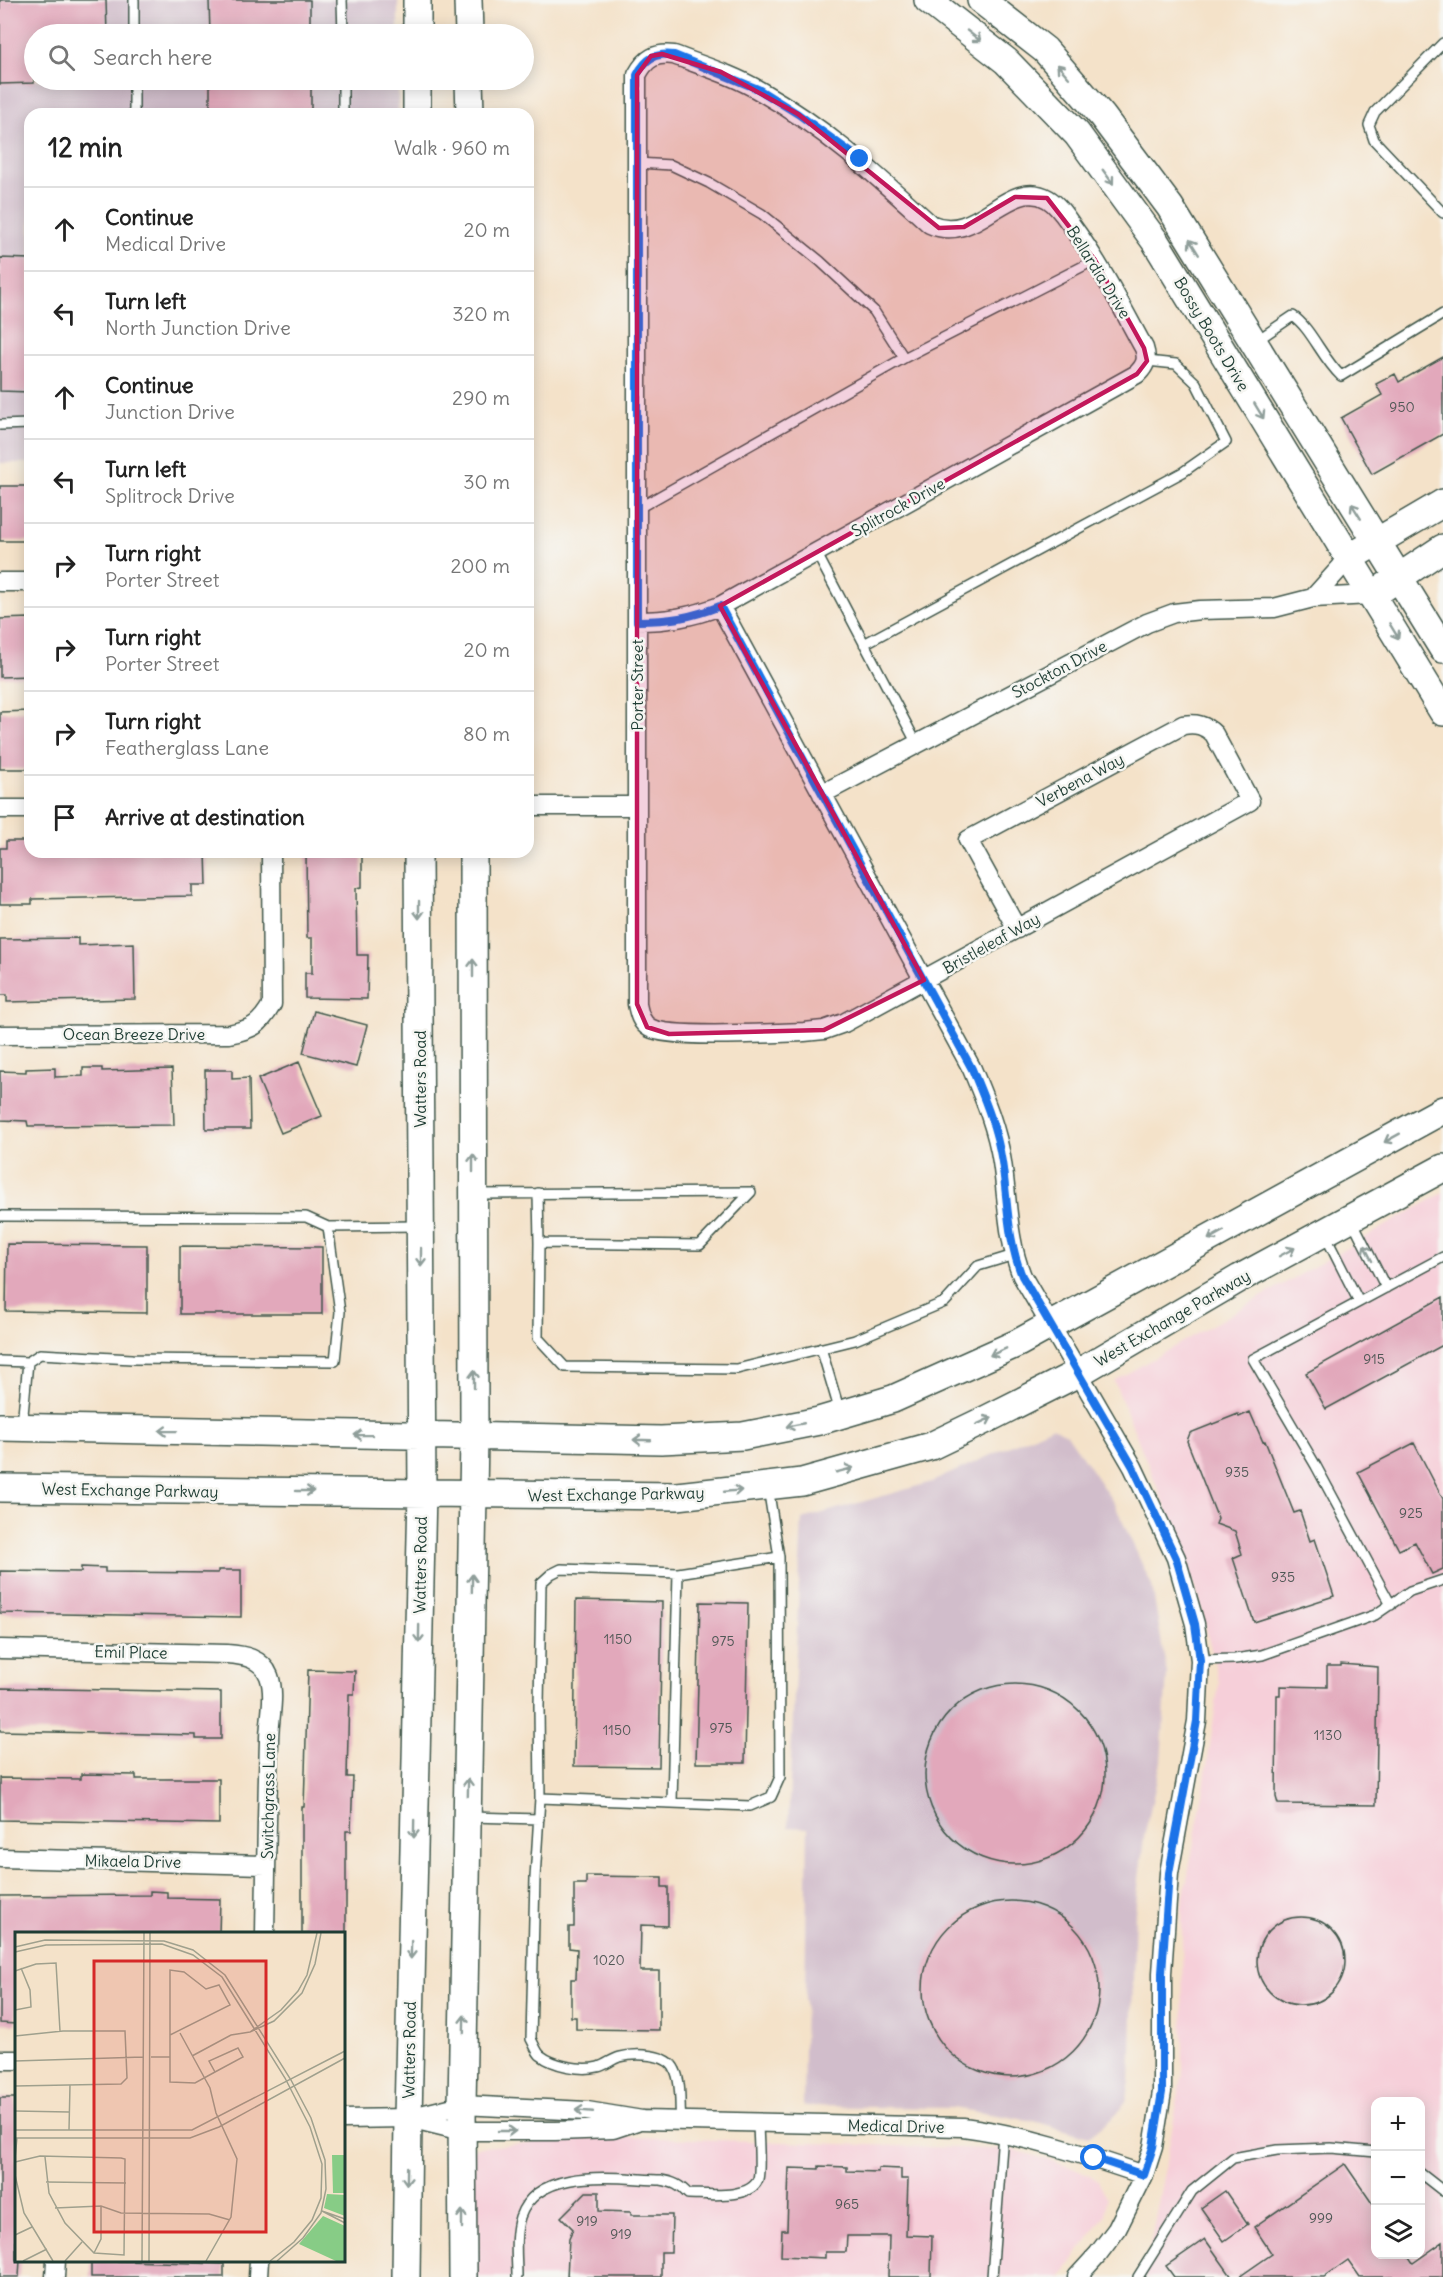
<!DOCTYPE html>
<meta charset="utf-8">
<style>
:root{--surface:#fff;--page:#f2f2f2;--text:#222;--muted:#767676;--line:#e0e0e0}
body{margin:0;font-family:Delius,sans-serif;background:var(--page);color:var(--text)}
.controls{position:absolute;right:18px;bottom:18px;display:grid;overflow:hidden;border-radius:12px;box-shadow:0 3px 15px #0003}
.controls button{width:54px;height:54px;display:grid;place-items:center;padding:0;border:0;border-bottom:2px solid var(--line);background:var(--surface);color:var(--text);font:30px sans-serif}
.stop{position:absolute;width:18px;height:18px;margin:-14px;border:4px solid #1a73e8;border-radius:50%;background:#fff}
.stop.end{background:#1a73e8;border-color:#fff;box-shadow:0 2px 6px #0008}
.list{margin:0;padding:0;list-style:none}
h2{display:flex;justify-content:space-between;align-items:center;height:78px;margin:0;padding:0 24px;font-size:26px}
h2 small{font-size:20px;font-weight:400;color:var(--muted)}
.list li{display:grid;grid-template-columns:39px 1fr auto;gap:18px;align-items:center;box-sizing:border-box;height:84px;padding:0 24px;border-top:2px solid var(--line)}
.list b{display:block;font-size:22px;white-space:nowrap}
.list p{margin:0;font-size:20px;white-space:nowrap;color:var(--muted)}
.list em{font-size:20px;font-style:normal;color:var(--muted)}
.icon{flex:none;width:33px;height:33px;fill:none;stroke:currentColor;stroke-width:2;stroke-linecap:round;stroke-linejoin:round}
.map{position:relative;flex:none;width:1443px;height:2277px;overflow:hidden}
.search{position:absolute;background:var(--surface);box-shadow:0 3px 15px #0003;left:24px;top:24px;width:510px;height:66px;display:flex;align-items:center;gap:15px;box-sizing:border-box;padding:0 21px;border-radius:33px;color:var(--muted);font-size:22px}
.panel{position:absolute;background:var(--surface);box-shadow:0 3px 15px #0003;left:24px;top:108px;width:510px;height:750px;border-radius:18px}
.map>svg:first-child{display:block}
</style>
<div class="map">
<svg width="1443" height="2277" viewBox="0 0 1443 2277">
<rect width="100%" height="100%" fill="#f6f6f2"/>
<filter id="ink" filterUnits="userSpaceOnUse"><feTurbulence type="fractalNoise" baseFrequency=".0167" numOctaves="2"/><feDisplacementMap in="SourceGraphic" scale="12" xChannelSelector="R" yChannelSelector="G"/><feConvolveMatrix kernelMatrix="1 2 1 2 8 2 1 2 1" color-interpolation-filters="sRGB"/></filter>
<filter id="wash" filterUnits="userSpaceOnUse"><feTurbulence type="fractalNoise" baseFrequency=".008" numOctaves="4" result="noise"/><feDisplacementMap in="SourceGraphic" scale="24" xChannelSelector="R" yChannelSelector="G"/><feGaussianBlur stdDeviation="1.35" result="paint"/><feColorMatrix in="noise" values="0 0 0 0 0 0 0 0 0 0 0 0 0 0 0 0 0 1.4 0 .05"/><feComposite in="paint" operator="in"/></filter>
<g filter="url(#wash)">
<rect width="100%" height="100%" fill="#f4e2c9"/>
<path fill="#f6cfd9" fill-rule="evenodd" d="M1443,1193V2277H1144L1183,2072L1182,1906L1203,1794L1219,1682L1200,1603L1173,1526L1114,1381ZM1376,2102H1420V2254H1376Z
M603,2136L1015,2150L1073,2168L1098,2180L1107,2197L1105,2215L1061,2277H474L473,2148Z"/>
<path fill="#d1bdcb" d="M0,0H398V34H34V80H398V114H30V463H0Z
M1052,1427L1067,1434L1115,1505L1152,1586L1167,1674L1161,1761L1144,1837L1135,1912L1130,2081L1126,2102L1116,2115L1089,2137L1034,2121L952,2108L803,2106L808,1828L788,1827L802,1519L932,1482Z"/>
<g id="blocks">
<path fill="#e2a8bb" d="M0,0H106L107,34H34V83L0,84Z
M209,0H310V34H210Z
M210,80H311V114H210Z
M0,258L30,259V392L0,391Z
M1443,357V434L1372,474L1341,418L1382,395L1376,384L1395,374L1399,382Z
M0,486H30V541H0Z
M30,618V676L0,677V619Z
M30,711V769H0V712Z
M6,841H30V852H206L207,885H192V896L32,899V904H0V848H6Z
M306,852H362V887L356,888L357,955H368L367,999L305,998V973H312V938H307Z
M78,938V945L134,943L135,999L7,1002V995H0V939Z
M314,1011L367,1025L356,1067L303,1053Z
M299,1062L322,1116L281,1133L258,1079Z
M55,1068V1077L83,1076V1068H102V1071L172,1069L174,1125L28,1126L27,1121L0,1120V1071L26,1072V1069Z
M205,1070H232V1079L249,1078L250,1129H206Z
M7,1244L147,1245V1313L6,1311Z
M180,1246L322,1247V1314H180Z
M1443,1297V1345L1326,1409L1306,1373Z
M1250,1412L1263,1442L1265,1441L1294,1513L1300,1511L1310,1541L1315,1539L1334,1596L1254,1622L1233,1558L1242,1554L1235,1531L1216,1524L1218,1519L1187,1441L1190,1433L1238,1414L1239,1417Z
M1414,1443L1443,1499V1569L1432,1574L1415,1542L1399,1550L1358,1472Z
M81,1567L105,1568V1572L218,1573V1570H241V1617L0,1613V1571L81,1572Z
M576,1600L662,1602L659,1767L574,1766Z
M700,1602L748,1603L745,1763H696Z
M1341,1664L1378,1667L1376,1805L1278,1804L1276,1797L1277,1695H1280V1686L1327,1687V1666H1341Z
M308,1670L355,1671L354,1694H349L347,1777H353L351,1831H346V1934H302V1807H304Z
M925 1774a90 90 0 1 1 180 0a90 90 0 1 1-180 0Z
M0,1688L221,1692V1739H196V1735L0,1731Z
M81,1774L136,1775V1779H219V1824L0,1820V1778L81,1779Z
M586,1876L662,1877V1887H668V1926L641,1925L640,1971H659V2030L576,2029V2017H571V1979H576L577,1949L569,1948V1927H574V1884H586Z
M150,1891L167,1892V1898L220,1899L219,1934H16V2024L0,2023V1896L150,1895Z
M923 1989a88 88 0 1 1 176 0a88 88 0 1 1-176 0Z
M1257 1961a44 44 0 1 1 88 0a44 44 0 1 1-88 0Z
M0,2098H16V2260H20L19,2277H0Z
M1345,2164L1376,2209V2254H1407L1413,2263L1443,2242V2277H1360L1348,2260L1324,2277H1239L1272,2254L1254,2227Z
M819,2166L847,2167V2171L878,2172V2168L901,2169V2179H908L906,2235L932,2236L931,2277H888L889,2236H847L846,2252H825V2258L781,2256L782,2230H787L789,2168L819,2169Z
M1225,2191L1248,2224L1224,2241L1201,2208Z
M586,2192H599V2211L631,2212V2215H672L671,2252H661V2277H567L569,2238L573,2229L561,2217Z
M1205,2239L1232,2277H1174L1166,2266Z
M91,2260L224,2264V2277H91Z"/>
</g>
</g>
<g filter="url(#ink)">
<use href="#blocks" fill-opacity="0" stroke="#3f564a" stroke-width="1.5"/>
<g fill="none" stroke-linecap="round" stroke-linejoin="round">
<defs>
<path id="lane" d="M134,0V34
M342,0L343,34
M1443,43L1375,112L1369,125L1374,140L1443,213
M134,80V114
M343,80V114
M637,163L671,165L709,183L762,214L820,261L874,311L904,358
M1256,341L1293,316C1311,328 1322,358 1341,376L1443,314
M0,425L30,424
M637,509L904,358L1095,260
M816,552L917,744
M864,644L1183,472L1226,442L1196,383L1176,364L1147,361
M476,1194L751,1192L700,1245L539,1243L538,1193
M0,1216L306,1217L328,1227L340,1312L335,1361L132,1359L40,1354L28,1362L0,1361
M1352,1220L1386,1288
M328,1227L419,1226
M1325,1235L1359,1302
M539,1243L538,1338L565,1367L737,1369L855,1340L945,1302L978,1266L1014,1255
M821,1348L840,1412
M22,1425L28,1362
M1391,1605L1316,1466L1253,1359L1443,1257
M1200,1660L1235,1659L1262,1655L1375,1615L1410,1591L1443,1580
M540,1798L750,1806L771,1797L780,1777L779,1557
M672,1802L678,1573
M470,1817L539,1819
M681,2121C679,2105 682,2084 675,2070C668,2053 635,2053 620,2057C612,2059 606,2065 598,2067C581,2071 554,2066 540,2055C536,2051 534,2044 531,2039L535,1878L540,1798L539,1706L541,1583L551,1574L561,1569L678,1573L779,1557L768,1487
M1420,2173L1443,2191
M517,2277C517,2258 514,2236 520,2217C538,2165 618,2179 661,2180C673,2182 680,2185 688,2194C706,2194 751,2200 758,2179C761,2169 758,2135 758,2122
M992,2277L1003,2133
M1138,2277L1192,2191L1233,2158L1277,2150L1331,2148L1376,2152"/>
<path id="street" d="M1349,558L1313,598L1371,595
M0,582H30
M720,606L972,1069C985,1100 997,1129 1002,1162C1008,1201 1007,1239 1022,1276L1133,1467L1176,1558L1195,1624L1200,1660L1197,1721L1169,1873L1162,1973V2092L1153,2147L1144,2175L1117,2229L1098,2254L1077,2277
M637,621C667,621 691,617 720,606L1137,374C1145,366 1148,360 1144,348C1121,306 1100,264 1072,226C1065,216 1058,205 1048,199C1008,176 977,246 930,224C875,174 825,128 760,91C733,75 703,66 674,55C655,53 646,58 637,75V1004C639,1014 641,1023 650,1028C670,1039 775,1033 804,1032L824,1030L844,1023L1250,801L1214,734C1205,725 1196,723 1183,725L968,840L1017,929
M822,794L1147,623L1174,613L1200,610L1274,608L1313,598
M528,806H636
M0,809H30
M0,1035L229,1034C253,1029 260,1025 272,1004L271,852
M0,1649L227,1654C243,1655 262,1658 269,1676C276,1695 269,1720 269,1740C267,1804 266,1869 265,1934
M0,1858L266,1865
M0,2060H16
M344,2119L408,2118L462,2105L587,2111L642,2120L963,2127C1025,2135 1085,2155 1144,2175
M413,2119L462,2131H555L613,2129L637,2121
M55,2277L56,2260
M258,2277L259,2260"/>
<path id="secondary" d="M468,0L469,34
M928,0L1006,61L1077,134L1155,241L1443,712
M981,0L1045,50L1102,116L1170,207L1443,649
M417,34V0
M469,80L470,114
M417,114V80
M1361,551L1443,503
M1383,588L1443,548
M0,1427L661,1440L743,1436L819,1421L893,1399L1018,1343L1443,1110
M0,1488L677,1496L802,1482L931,1446L987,1419L1078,1373L1240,1278L1443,1168
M406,2277L408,2118L422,1492L418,852
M463,2277L462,2105L474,1438L473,852"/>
</defs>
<use href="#lane" stroke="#3f564a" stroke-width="12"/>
<use href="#street" stroke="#3f564a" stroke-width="21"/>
<use href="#secondary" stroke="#3f564a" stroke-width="30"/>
<use href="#lane" stroke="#fff" stroke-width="9"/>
<use href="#street" stroke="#fff" stroke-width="18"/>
<use href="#secondary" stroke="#fff" stroke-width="27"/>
</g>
<defs><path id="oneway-shaft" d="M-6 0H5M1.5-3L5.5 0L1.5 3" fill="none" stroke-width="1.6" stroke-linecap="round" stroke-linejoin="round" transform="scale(1.5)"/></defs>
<g stroke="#8f9e9a">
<use href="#oneway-shaft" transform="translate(974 36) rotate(38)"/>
<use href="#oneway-shaft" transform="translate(1063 71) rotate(-131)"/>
<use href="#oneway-shaft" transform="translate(1108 177) rotate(54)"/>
<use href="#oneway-shaft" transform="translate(1194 247) rotate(-122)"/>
<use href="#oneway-shaft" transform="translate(1259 411) rotate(59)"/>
<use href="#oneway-shaft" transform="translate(1356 511) rotate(-122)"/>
<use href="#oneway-shaft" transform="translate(1394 631) rotate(59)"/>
<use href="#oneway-shaft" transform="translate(419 910) rotate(90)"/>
<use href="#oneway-shaft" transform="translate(473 968) rotate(-90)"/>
<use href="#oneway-shaft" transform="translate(1392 1138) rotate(151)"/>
<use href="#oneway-shaft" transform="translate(473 1163) rotate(-90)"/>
<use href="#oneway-shaft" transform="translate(1216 1235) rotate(151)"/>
<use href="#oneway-shaft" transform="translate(1287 1252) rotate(-28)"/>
<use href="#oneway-shaft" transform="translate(1368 1253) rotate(-117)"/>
<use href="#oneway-shaft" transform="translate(421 1257) rotate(90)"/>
<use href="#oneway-shaft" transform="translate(998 1352) rotate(156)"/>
<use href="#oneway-shaft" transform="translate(474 1379) rotate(-90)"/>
<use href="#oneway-shaft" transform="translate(984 1421) rotate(-25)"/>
<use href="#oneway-shaft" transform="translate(795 1425) rotate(169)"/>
<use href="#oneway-shaft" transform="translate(168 1431) rotate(-179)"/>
<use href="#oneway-shaft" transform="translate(363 1435) rotate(-179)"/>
<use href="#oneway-shaft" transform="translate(642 1440) rotate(-178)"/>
<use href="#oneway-shaft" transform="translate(845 1470) rotate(-15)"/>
<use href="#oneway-shaft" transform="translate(305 1491)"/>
<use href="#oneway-shaft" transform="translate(733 1491) rotate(-5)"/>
<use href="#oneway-shaft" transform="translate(472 1583) rotate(-89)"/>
<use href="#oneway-shaft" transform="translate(419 1634) rotate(91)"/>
<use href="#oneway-shaft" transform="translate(468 1787) rotate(-89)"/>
<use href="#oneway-shaft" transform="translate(414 1829) rotate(91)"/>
<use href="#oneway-shaft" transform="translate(411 1950) rotate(91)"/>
<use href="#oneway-shaft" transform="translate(464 2024) rotate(-89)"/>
<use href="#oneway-shaft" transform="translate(584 2111) rotate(-175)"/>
<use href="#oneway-shaft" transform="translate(507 2131)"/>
<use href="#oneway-shaft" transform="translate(407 2176) rotate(91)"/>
<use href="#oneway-shaft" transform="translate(462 2219) rotate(-90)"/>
</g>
</g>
<g fill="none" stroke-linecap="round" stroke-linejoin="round" filter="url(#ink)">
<path stroke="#1a73e8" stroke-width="8" d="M860,159L798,114L758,89L674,55C655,53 646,58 637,75V621C669,621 690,618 720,606L972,1069C985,1100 997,1129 1002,1162C1008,1201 1007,1239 1022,1276L1133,1467L1176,1558L1195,1624L1200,1660L1197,1721L1169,1873L1162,1973V2092L1153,2147L1144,2175L1094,2158"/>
</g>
<path fill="#c2185b" fill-opacity="0.2" stroke="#c2185b" stroke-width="4.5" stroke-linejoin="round" d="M662,54L721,72L798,114L939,228L964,227L1015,197L1047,198L1095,260L1144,348L1147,361L1137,374L720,606L924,980L824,1030L669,1034L647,1027L637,1004V75L651,56Z"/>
<g text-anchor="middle" stroke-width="5" stroke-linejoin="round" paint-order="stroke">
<g font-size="14" fill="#505856">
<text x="1402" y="412">950</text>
<text x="1374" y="1364">915</text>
<text x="1237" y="1477">935</text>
<text x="1411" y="1518">925</text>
<text x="1283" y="1582">935</text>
<text x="618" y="1644">1150</text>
<text x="723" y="1646">975</text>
<text x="721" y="1733">975</text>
<text x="617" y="1735">1150</text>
<text x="1328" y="1740">1130</text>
<text x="609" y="1965">1020</text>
<text x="847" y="2209">965</text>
<text x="1321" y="2223">999</text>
<text x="587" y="2226">919</text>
<text x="621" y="2239">919</text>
</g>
<g font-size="16" fill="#1f3d34" stroke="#f6f6f2">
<text transform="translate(1099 272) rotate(58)" y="6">Bellardia Drive</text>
<text transform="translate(1212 334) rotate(59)" y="6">Bossy Boots Drive</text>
<text transform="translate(898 507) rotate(-29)" y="6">Splitrock Drive</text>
<text transform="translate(1059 669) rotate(-28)" y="6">Stockton Drive</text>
<text transform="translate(637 685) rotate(-90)" y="6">Porter Street</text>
<text transform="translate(1080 780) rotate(-28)" y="6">Verbena Way</text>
<text transform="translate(991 943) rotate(-29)" y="6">Bristleleaf Way</text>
<text x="134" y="1040">Ocean Breeze Drive</text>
<text transform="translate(420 1079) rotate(-90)" y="6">Watters Road</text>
<text transform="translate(1172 1318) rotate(-30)" y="6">West Exchange Parkway</text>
<text transform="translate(130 1490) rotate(1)" y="6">West Exchange Parkway</text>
<text transform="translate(616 1494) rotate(-1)" y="6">West Exchange Parkway</text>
<text transform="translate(420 1565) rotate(-89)" y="6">Watters Road</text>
<text transform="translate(131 1652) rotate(1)" y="6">Emil Place</text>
<text transform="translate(268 1796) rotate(-89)" y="6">Switchgrass Lane</text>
<text transform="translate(133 1861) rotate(1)" y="6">Mikaela Drive</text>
<text transform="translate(409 2050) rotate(-89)" y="6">Watters Road</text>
<text transform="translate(896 2126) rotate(1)" y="6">Medical Drive</text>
</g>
</g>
<g transform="translate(15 1932)">
<rect width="330" height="330" fill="#f4e2c9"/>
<path d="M317,223H330V261H318ZM312,262L330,263V284L309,276ZM308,284L330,294V329H321L284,312Z" fill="#87cc86"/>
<path fill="none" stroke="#9fa08d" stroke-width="1.5" d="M302,1L292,43L283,59L266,78L235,100L259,89L287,61L300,32L306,1M0,15L30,8L149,9L178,18L210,43L276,148L296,186L310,228L311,257L306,281L288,306L262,329M0,20L31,13L147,12L178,23L207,45L270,146L295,195L307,232L306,266L297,288L279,310L255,329M0,39L21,32L41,31L45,99M0,78L16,75L15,58L6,36M165,101L195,156L201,181L222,227L216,285L191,329M155,103L215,73L204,53L191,57L169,40L155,38V150L180,151L200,140L228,125L223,116L194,129L200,140M0,104L48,99H110L112,146L106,152L0,154M177,124L216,103L235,100M136,125H155M0,129L128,125M0,179L54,180M0,198H177L330,119M54,198L55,153M0,206H175L204,195L330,126M0,226L2,206M0,230L25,224L106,226L110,227L109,323L79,321L50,291L34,261L30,225M0,243L9,281L38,329M31,250L111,251M40,276L86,274L106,281L194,282L215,288M307,279L330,291M307,279L330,287M0,303L17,295M79,321L86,307V274M8,329L32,317M50,329L67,310M127,329L129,1M134,329L135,1"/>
<path fill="#d62828" fill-opacity="0.15" stroke="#d62828" stroke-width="3" d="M79,29H251V300H79Z"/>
<rect width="330" height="330" fill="none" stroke="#1f3d34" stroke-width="3"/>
</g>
</svg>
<div class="controls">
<button>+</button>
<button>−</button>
<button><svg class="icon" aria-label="layers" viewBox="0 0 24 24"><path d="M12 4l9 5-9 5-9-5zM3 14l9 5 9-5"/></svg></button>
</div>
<div class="stop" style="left:1094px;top:2158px"></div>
<div class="stop end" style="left:860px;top:159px"></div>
<div class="search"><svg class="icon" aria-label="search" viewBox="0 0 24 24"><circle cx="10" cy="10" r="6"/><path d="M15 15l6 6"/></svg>Search here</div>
<section class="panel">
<h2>12 min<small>Walk · 960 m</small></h2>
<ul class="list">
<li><svg class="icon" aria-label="ahead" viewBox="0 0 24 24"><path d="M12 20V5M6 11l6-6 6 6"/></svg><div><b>Continue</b><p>Medical Drive</p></div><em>20 m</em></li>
<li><svg class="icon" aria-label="left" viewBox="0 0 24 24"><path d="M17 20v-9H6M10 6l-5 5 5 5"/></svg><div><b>Turn left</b><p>North Junction Drive</p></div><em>320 m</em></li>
<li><svg class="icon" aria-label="ahead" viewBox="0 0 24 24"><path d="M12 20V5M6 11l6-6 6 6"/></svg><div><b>Continue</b><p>Junction Drive</p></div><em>290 m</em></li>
<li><svg class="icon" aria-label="left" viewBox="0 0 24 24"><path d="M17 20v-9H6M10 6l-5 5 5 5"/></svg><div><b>Turn left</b><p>Splitrock Drive</p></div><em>30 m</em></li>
<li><svg class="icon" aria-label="right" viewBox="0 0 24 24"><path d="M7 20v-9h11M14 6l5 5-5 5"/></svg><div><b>Turn right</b><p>Porter Street</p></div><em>200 m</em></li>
<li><svg class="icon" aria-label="right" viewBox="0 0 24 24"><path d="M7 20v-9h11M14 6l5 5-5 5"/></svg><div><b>Turn right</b><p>Porter Street</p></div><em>20 m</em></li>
<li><svg class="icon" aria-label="right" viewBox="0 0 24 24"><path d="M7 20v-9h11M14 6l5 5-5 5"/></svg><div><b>Turn right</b><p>Featherglass Lane</p></div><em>80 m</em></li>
<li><svg class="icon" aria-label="arrive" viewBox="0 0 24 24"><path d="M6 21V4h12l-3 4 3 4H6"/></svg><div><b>Arrive at destination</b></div></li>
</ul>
</section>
</div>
